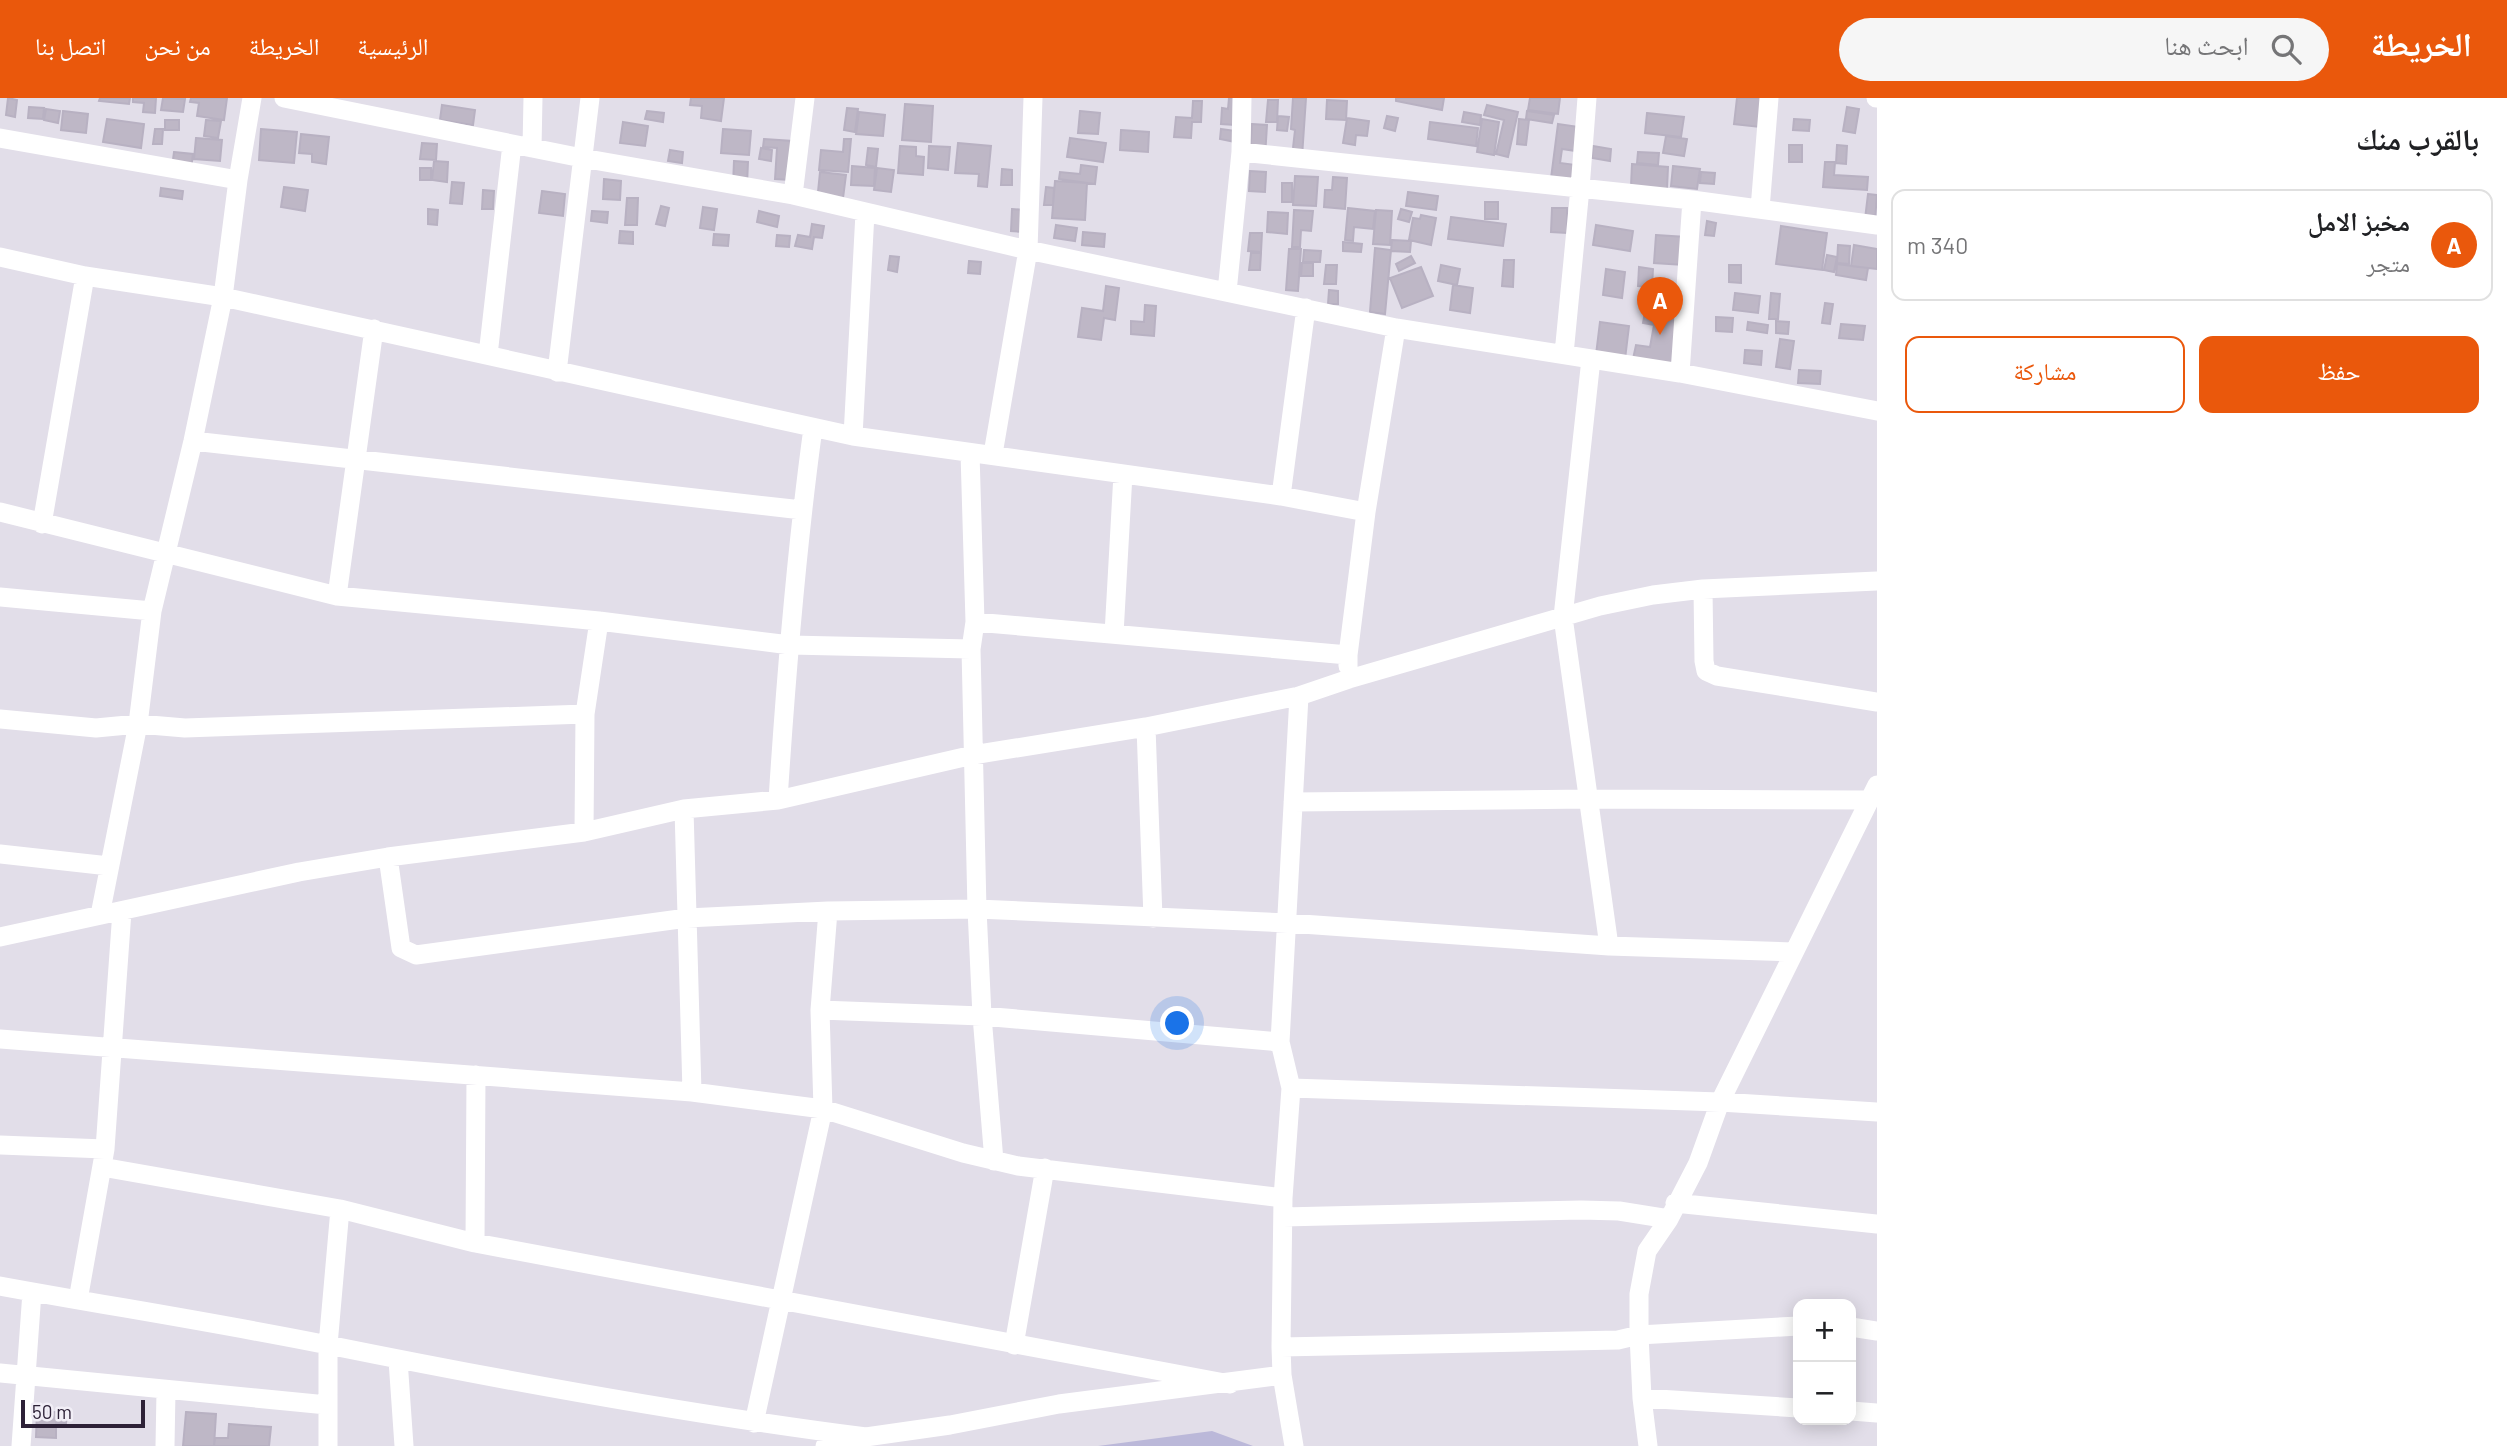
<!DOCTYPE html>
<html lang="ar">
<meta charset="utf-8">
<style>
:root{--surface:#fff;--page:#f6f6f6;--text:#202124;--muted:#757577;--line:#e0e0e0;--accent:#ea580c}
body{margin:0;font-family:Barlow,"Noto Naskh Arabic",sans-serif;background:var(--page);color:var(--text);direction:rtl}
.controls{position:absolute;right:21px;bottom:21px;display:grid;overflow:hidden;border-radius:14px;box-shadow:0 4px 18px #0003}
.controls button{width:63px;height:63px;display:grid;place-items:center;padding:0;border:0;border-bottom:2px solid var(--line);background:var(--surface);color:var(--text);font:35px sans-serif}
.scale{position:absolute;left:21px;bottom:18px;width:124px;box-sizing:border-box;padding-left:7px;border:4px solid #2d2137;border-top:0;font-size:19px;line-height:24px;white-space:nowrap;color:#2d2137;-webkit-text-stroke:5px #f1eef6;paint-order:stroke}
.you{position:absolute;left:1178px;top:926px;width:24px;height:24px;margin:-18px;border:5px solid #fff;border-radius:50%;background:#1a73e8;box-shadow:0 0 0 10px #1a73e833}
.badge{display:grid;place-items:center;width:46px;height:46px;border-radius:50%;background:var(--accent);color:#fff;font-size:23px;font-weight:700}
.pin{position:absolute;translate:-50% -58px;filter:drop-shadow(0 2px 4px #0008)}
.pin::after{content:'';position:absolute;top:37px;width:24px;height:21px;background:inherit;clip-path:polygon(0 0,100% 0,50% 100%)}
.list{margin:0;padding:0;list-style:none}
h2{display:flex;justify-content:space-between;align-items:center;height:91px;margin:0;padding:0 28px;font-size:30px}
h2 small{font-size:23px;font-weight:400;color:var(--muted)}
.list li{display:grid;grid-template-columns:46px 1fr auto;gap:21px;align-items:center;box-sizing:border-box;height:112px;margin:0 14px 14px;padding:0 14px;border:2px solid var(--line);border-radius:14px}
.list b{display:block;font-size:26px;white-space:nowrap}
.list p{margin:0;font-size:23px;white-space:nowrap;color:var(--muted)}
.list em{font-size:23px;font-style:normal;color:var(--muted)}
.actions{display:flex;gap:14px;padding:21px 28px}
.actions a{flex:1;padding:16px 0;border:2px solid var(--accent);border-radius:14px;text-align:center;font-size:24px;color:var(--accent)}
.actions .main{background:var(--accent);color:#fff}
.icon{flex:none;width:38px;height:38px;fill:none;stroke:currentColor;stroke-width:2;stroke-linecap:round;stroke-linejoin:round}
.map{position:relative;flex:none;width:1877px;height:1348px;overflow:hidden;direction:ltr}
header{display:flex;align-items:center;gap:42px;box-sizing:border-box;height:98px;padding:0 35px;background:var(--accent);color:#fff}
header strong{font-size:33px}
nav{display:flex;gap:38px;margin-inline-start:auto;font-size:24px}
.search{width:490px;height:63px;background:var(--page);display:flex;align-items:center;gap:18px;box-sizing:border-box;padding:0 24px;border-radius:38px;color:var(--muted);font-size:26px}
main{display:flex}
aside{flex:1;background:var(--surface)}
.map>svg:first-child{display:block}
</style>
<header>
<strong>الخريطة</strong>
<div class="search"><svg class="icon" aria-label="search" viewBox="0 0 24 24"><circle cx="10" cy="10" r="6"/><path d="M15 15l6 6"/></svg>ابحث هنا</div>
<nav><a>الرئيسية</a><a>الخريطة</a><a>من نحن</a><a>اتصل بنا</a></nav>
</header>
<main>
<aside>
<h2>بالقرب منك<small></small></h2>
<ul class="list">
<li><span class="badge">A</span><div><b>مخبز الامل</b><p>متجر</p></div><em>340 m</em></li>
</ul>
<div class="actions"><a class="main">حفظ</a><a>مشاركة</a></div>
</aside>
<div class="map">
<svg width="1877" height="1348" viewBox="0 0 1877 1348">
<rect width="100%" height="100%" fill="#e2dee9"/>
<path fill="#bbb8d9" d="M1212,1333L1253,1348H1098Z"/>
<path fill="#beb7c6" stroke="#b8b1c2" stroke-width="2" d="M8,0L17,2L15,19L6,17Z
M100,0H130L129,6L99,3Z
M133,0H156L155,15L143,14L144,5L133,4Z
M163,0L185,1L183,14L161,12Z
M191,0H227L224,22L197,18L199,5L190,4Z
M691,0H724L721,23L701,20L702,8L690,7Z
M1229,0H1237L1235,27L1221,26L1222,10L1228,11Z
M1293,0H1306L1302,59H1292L1295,32L1291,31Z
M1396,0H1444L1442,12L1396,3Z
M1530,0H1560L1558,16L1528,12Z
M1737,0H1764L1760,29L1734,26Z
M1268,2H1278L1277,24H1266Z
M1327,2L1347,3L1346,22L1326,21Z
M1193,3H1202L1201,24H1192L1191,40L1174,39L1176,19L1192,20Z
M905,6L933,8L931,44L902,42Z
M442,7L475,12L473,27L440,22Z
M1487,7L1518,14L1508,59L1496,56L1504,22L1484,17Z
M29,9L44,10L43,21L28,20Z
M1847,9L1859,11L1855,35L1843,33Z
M847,10L858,11L855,34L844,32Z
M46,11L60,13L58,25L44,22Z
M63,13L88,16L86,35L61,32Z
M647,13L664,15L663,24L645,21Z
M1080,13L1100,15L1098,36L1078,35Z
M1527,13L1554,17L1552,25L1526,21Z
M859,14L885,17L883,38L856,36Z
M1464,14L1481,17L1480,27L1462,24Z
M1647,15L1684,19L1681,39L1645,35Z
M1278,18L1289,19L1287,33L1277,32Z
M1387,18L1398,20L1395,33L1384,30Z
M1347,20L1369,23L1367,38L1356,37L1355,47L1343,45Z
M107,21L144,26L141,50L103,44Z
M1482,21L1499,24L1494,57L1477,54Z
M1519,21L1529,22L1526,47L1517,46Z
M1794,21L1810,22L1809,33L1793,32Z
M165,22H179V32H165Z
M206,22L221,23L218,40L204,38Z
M623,24L648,28L645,48L620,45Z
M1430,24L1478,30L1476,48L1428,41Z
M1252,26L1267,27L1265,59L1250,58Z
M1558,26L1579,29L1576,53L1562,51L1560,65L1576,67L1572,92L1550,88Z
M155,31H163L162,46H153Z
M261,31L297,34L294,65L259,62Z
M723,31L751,33L749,57L721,55Z
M1221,31L1236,33L1235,44L1220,41Z
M1121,32L1149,34L1148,54L1120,52Z
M301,36L329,39L326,66L312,64V56L299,55Z
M1666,38L1687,41L1684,58L1663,55Z
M196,40L222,42L220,63L194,61Z
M1070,40L1106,45L1103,64L1067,59Z
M764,41L793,43L790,82L775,81L777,50L763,49Z
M844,41H851L848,74L819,72L821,52L843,54Z
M422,45L437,46L436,62L420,61Z
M958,45L991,48L987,89L978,88L979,76L955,75Z
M1789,47H1802V64H1789Z
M1837,47L1847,48L1846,66L1836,65Z
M900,48L916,49V58L924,59L923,77L898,75Z
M929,48L950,49L948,72L928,70Z
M1593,48L1611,51L1610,63L1592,60Z
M761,50L772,52L771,63L759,61Z
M868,50L878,51L876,69L866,67Z
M670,52L683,54L682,65L668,63Z
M174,54L193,56L191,71L172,69Z
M1638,54L1659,55L1658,67L1637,65Z
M434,63L448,64L447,84L432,82Z
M734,63L748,64L747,87H733Z
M1825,64H1835L1834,77L1868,79L1867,92L1823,89Z
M1632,66L1668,69L1667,91L1631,88Z
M1081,67L1097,69L1095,86L1059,81L1060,74L1080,76Z
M852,68L875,70L874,88L851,87Z
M1673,68L1700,71L1697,91L1671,88Z
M420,70H431V82H420Z
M877,70L894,72L891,94L874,92Z
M1002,71L1012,72V87H1001Z
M1250,73L1266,74L1265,94L1249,93Z
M820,74L846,77L842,108L818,94Z
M1701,74L1715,75L1714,86L1700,85Z
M1295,78L1318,79L1316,108L1293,107Z
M1333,79L1347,80L1345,111L1324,109L1325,92H1332Z
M604,81L621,83L620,102L603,101Z
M1055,83L1087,85L1085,122L1052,120Z
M452,84L464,85L462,106L450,105Z
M1282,85H1292V104H1282Z
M284,89L308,92L305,113L281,109Z
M1046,89L1054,90L1053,107H1044Z
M161,90L183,93L182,101L160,98Z
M483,92L494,93L493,111H482Z
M542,93L565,96L563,118L539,115Z
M1408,94L1438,98L1436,112L1406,108Z
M1868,96L1877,97L1875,122L1865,121Z
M627,100H638L637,127H625Z
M1485,104H1498V121H1485Z
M661,108L669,110L665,128L656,126Z
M703,109L717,111L714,132L700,130Z
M1348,110L1375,113L1373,131L1354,129L1353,143L1345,142Z
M1552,110H1567V135L1551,134Z
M428,111L438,112L437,127L428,126Z
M1012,111L1025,112L1023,134L1011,133Z
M1401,111L1412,114L1409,124L1398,121Z
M1294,112L1313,113L1311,133L1301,132L1300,149H1292Z
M1376,112L1392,113L1390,147L1373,146Z
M592,113L608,114L607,125L591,123Z
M759,113L779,118L777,129L757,124Z
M1268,114L1288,115L1287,136L1267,134Z
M1421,117L1436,120L1431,147L1409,142L1413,120L1420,121Z
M1451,119L1506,126L1503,148L1448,141Z
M1707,123L1716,125L1714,138L1705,137Z
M812,126L824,128L822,140L814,139L812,151L795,148L798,137L810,139Z
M1056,127L1077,130L1075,143L1054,140Z
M1596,127L1633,133L1630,153L1593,147Z
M1781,128L1827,135L1822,172L1776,166Z
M620,133L633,134V146L619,145Z
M1083,134L1105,136L1104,149L1082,147Z
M1250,135H1262L1261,154L1248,153Z
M714,136L729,137L728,148L713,147Z
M777,137L790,138L789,149L776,148Z
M1656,137L1686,139L1684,167L1654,165Z
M1392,142L1411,143L1410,154L1391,153Z
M1343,144L1362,146L1361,154L1343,153Z
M1838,147L1850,148L1849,166L1837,165Z
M1854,147L1877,151V171L1851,168Z
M1375,150L1391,152L1385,216L1370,214Z
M1289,151H1301L1298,193L1286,192Z
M1304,152L1321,153L1320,164H1303Z
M1251,155H1261L1260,172H1249Z
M1827,157L1837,159L1834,174L1824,172Z
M890,158L899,159L897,174L888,172Z
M1411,158L1415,165L1399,173L1396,166Z
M1504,162H1514L1513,189L1502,188Z
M969,163L981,164L980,176L968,175Z
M1302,165H1313V178H1301Z
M1837,166L1868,170L1866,182L1836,177Z
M1326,167H1337L1336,186H1324Z
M1441,167L1460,171L1457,187L1438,183Z
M1729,167H1741V185L1729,184Z
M1421,169L1433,198L1402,210L1390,180Z
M1639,169L1653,171L1652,189L1638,188Z
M1606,171L1625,174L1622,200L1603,197Z
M1453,187L1473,190L1470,215L1450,212Z
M1106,188L1119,190L1115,222L1104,220L1101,242L1078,239L1082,210L1103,213Z
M1645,189L1655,190L1652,209L1642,207Z
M1329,192L1338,193V206H1328Z
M1735,195L1760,198L1758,215L1733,212Z
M1771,195L1780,196L1778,221H1769Z
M1825,205L1833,206L1830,226L1822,225Z
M1145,207L1156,208L1154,238L1131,236V223L1144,224Z
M1645,214L1681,220L1673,268L1633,261L1636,247L1650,249L1654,227L1643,225Z
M1716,219L1733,220L1732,234L1716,233Z
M1776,223L1789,224L1788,236L1776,235Z
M1600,224L1629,228L1625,261L1596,257Z
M1748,224L1768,227L1767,235L1747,232Z
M1841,226L1865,228L1863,242L1839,240Z
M1780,241L1794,243L1790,271L1776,269Z
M1745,252L1762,253L1761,267L1744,265Z
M1799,272L1821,273L1820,286L1798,285Z
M37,1313L67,1315L66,1325H56V1340L36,1339Z
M186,1314L216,1316L214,1348H183Z
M229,1326L271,1329L269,1348H214L215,1340H228Z"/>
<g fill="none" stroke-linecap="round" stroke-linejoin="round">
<path stroke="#fff" stroke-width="19" d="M284,0L582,60L793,97L1028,152L1396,230L1680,275L1877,313
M1876,0H1877
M0,40L238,82
M532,50L533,0
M1241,54L1692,102L1877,127
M793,97L805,0
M1760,111L1769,0
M0,159L85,178L223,199L853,338L1281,398L1366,414
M1227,194L1241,54L1242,0
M1564,256L1580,90L1587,0
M488,257L512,46
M1591,261L1563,519L1609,848
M557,274L590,0
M1680,275L1692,102
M853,338L865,115
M193,343L802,412
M970,355L975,524L971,551L977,811L982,918L994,1063
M993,356L1028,152L1033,0
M1281,398L1306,210
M0,414L337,498L599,523L790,547L971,551
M42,426L85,178
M1703,491L1704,563L1706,573L1717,578L1877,604
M337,498L374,231
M0,499L152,513
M975,524L1348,557
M1114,536L1123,376
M1348,568V557L1366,414L1396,230
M0,621L96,630L138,626L185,630L585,616
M1146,629L1153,820
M778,702C786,578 796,454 813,330
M1293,704L1588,701L1868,702
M684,711L692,994
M584,734L585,616L599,523
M0,756L109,768
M388,759L401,850L416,857L687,820L828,813L977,811L1288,825L1609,848L1793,854
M100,817L138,626L152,513L193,343L223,199L238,82L252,0
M0,839L299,774L388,759L584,734L684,711L778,702L973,657L1146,629L1299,598L1349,581L1600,508L1653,497L1703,491L1877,483
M820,912L982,918L1280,944
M0,941L692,994L823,1011L963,1055L1018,1068L1283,1100
M1291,990L1720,1004L1877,1014
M0,1047L105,1051
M102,1069L340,1111L475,1145L1230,1286
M1675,1105L1877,1126
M1283,1119L1581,1112L1619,1113L1669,1121
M475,1145L476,977
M0,1188C109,1208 219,1225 328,1247C506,1283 685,1316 866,1339
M78,1202L105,1051L122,813
M1851,1229L1877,1233
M1014,1247L1045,1070
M1281,1249L1618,1242L1639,1237V1196L1647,1153L1669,1121L1698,1065L1720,1004L1877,687
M398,1262L404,1348
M0,1275L327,1307
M1642,1300L1798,1310
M1851,1313L1877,1315
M754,1325L823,1011L820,912L828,813
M21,1348L32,1194
M165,1348L166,1293
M328,1348V1247L340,1111
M825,1348L866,1339L950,1327L1059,1306L1282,1277
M1294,1348L1282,1277L1281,1249L1283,1100L1291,990L1280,944L1299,598
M1648,1348L1642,1300L1639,1237L1798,1228"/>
</g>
</svg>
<div class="controls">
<button>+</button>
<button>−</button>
</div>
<div class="scale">50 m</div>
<div class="you"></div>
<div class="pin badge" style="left:1660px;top:237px">A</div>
</div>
</main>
